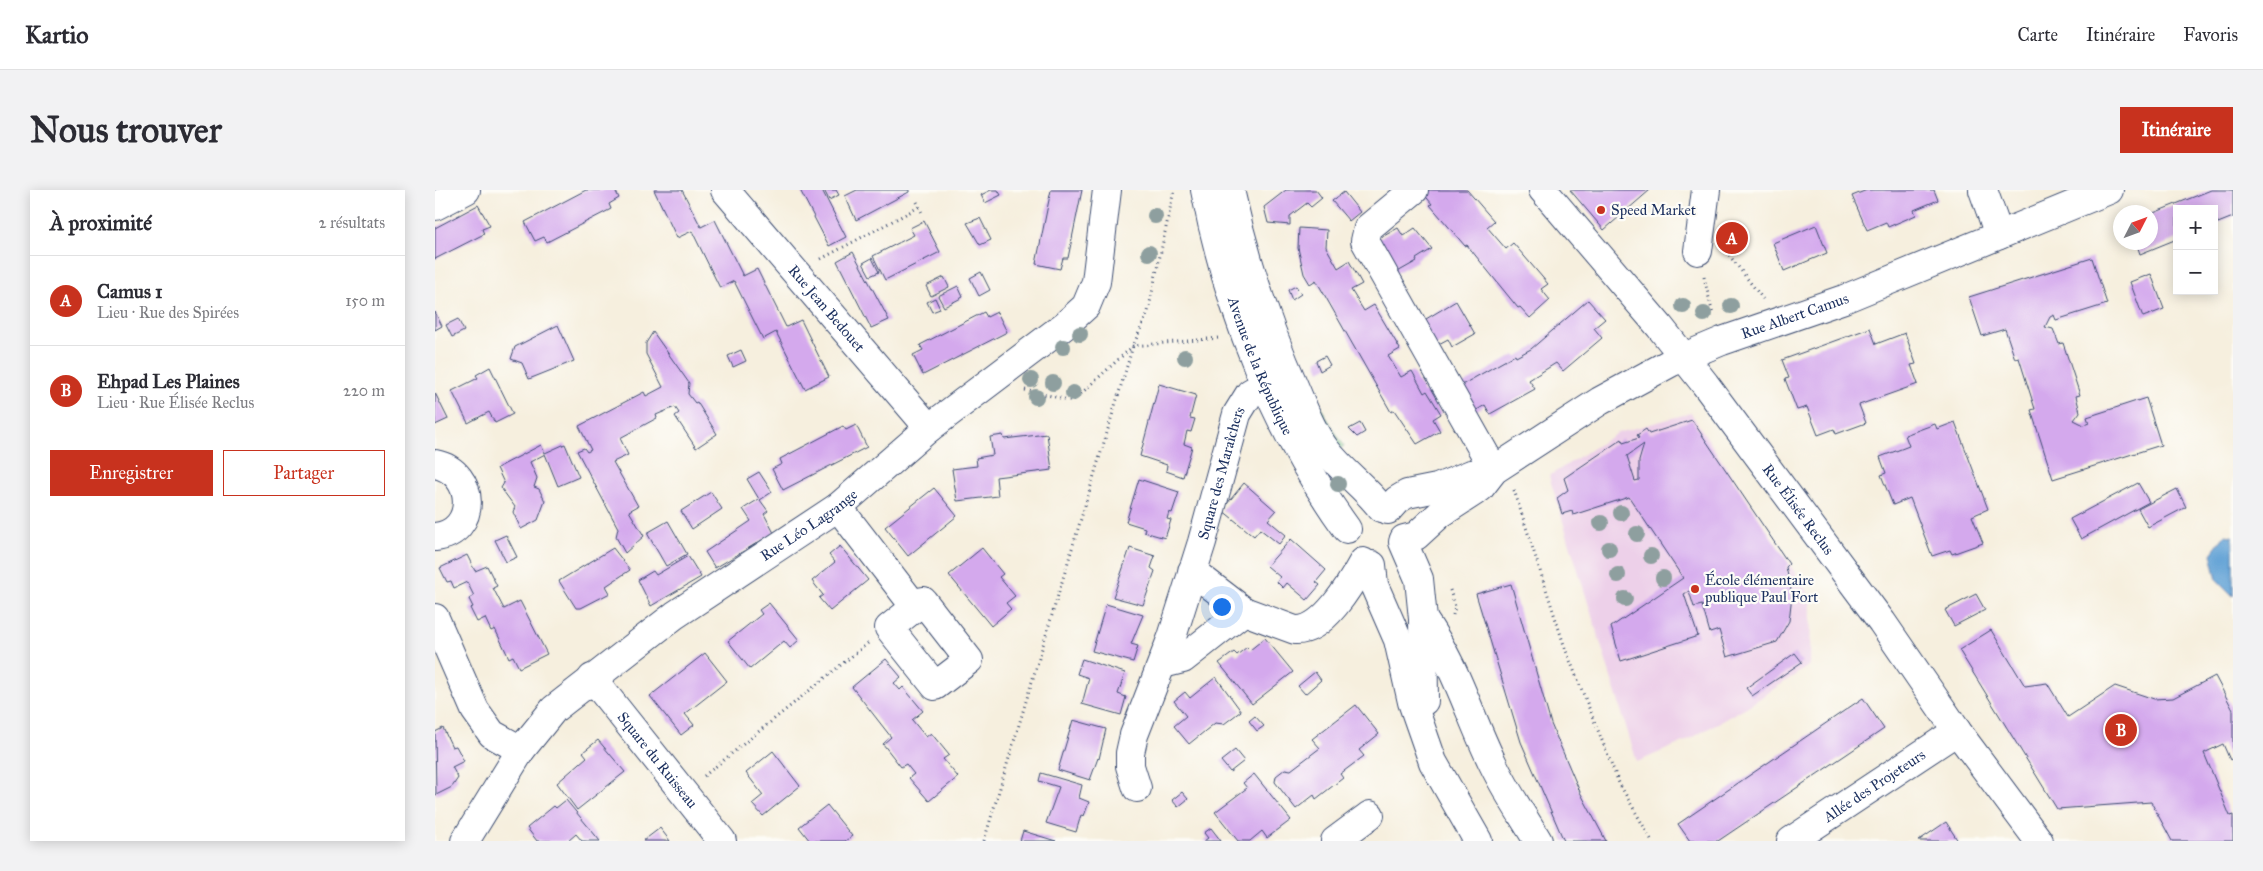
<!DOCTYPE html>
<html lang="fr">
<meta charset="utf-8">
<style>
:root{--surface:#fff;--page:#f2f2f3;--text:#2b2b33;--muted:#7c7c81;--line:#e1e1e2;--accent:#c8321e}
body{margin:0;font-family:"IM FELL Great Primer",serif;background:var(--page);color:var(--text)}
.controls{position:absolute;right:15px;top:15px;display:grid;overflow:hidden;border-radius:0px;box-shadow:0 2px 12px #0003}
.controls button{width:45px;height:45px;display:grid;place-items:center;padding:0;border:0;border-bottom:1px solid var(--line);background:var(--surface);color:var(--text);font:25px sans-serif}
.compass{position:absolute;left:1678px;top:15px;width:45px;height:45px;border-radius:50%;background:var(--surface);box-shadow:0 2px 12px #0003;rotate:48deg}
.you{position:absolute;left:786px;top:416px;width:18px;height:18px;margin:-12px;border:4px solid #fff;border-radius:50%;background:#1a73e8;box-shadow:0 0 0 8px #1a73e833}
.badge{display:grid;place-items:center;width:32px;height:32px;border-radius:50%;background:var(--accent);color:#fff;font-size:16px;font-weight:700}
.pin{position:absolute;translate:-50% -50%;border:2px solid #fff;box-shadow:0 1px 5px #0006}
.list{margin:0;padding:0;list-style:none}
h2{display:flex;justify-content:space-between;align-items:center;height:65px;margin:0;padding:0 20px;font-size:21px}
h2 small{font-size:16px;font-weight:400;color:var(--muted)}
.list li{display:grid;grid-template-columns:32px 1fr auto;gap:15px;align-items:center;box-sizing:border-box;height:90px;padding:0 20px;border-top:1px solid var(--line)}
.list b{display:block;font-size:19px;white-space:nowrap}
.list p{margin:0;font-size:16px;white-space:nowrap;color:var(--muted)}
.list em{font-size:16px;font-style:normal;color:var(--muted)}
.actions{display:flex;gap:10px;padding:15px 20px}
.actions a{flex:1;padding:11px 0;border:1px solid var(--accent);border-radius:0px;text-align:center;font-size:18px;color:var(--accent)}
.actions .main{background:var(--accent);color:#fff}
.map{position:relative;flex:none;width:1798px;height:651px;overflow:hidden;border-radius:0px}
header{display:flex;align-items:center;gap:30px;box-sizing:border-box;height:70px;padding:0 25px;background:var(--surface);border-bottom:1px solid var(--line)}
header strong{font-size:24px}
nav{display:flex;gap:28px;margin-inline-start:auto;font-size:18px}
.intro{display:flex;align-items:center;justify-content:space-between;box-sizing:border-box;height:120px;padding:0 30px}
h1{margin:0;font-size:35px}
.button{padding:12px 22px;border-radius:0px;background:var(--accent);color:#fff;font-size:18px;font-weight:700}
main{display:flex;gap:30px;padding:0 30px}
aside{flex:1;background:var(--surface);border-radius:0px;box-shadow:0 2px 12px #0003}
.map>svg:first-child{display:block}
</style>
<header>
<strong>Kartio</strong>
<nav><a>Carte</a><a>Itinéraire</a><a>Favoris</a></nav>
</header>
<div class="intro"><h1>Nous trouver</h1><a class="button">Itinéraire</a></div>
<main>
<aside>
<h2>À proximité<small>2 résultats</small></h2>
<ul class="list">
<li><span class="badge">A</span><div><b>Camus 1</b><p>Lieu · Rue des Spirées</p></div><em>150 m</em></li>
<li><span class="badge">B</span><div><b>Ehpad Les Plaines</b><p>Lieu · Rue Élisée Reclus</p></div><em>220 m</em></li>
</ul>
<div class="actions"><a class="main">Enregistrer</a><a>Partager</a></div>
</aside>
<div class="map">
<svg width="1798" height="651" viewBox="0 0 1798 651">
<rect width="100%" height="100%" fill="#fdfcf7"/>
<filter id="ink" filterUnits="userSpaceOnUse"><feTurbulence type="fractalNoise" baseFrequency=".02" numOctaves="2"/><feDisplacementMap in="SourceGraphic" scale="10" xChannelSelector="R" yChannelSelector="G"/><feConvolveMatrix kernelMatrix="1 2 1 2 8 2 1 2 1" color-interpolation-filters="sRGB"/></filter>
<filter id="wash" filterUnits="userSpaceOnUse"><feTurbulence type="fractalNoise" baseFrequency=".0096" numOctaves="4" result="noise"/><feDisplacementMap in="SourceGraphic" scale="20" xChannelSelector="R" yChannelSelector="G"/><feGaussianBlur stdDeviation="1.12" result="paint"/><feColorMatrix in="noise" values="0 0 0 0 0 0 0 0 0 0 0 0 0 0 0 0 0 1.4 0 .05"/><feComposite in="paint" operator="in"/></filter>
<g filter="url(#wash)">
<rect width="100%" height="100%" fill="#f6efde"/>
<path fill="#edd0e9" d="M1256,223L1376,407L1375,475L1313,516L1251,551L1202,572L1114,286L1182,243Z"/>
<path fill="#7dc988" stroke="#4c7c73" d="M875,190L890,225L909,256L902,261L866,194Z"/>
<path fill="#64a3d6" stroke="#40699a" d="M1790,345L1798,346V406L1782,390L1776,364Z"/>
<g id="blocks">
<path fill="#d4a9ed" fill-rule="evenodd" d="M151,0H180L184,8L174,14L176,19L112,52L109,47L100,51L90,32Z
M219,0H247L266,37L280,30L308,86L322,79L351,137L366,130L394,187L370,199L341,142L328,149L299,91L285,98L257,41L242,48Z
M365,0H387L411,47L394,56Z
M389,0H401L404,5L394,10Z
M422,0H474V2L421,30L410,6Z
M556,0H563L566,5L550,13L546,5Z
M616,0H647L633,68H628L625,79L601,74Z
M851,0H881L887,8L876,17L872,13L855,26V35L833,33L829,17Z
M991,0H1032L1059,31L1052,37L1071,59L1078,53L1113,94L1106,99L1115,110L1095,128L1085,117L1083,118L1032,55L1030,56L995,15L997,14L988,3Z
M1135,0H1215L1169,40Z
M1432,0H1499L1503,10L1479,20L1481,25L1453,37L1451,32L1432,40L1417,6Z
M1776,0H1798V27L1783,33L1779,26V19H1742V49L1705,64L1701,52H1716V24Z
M909,2L925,22L914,31L897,11Z
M43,15L55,36L47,39L49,44L0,69V38Z
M545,28L556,50L545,55L532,33Z
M489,31L505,62L450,90L438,66L479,45L475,38Z
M1381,35L1392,63L1349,81L1338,53Z
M864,38L892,40L891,57L903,78L914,71L927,94L916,100L929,121L939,115L965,159L953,166L966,187L977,181L989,203L992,201L1006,224L998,229L1005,241L982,254L959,220L956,222L881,90L875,94L869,84L863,58Z
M963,38L968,46L980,38L997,59L981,69L982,71L959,84L940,51Z
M1299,39L1304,53L1296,56L1290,43Z
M418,62L454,130L436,138L402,71Z
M437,68L444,82L435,86L428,73Z
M1657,68L1672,114L1621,130L1619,125L1615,127L1610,137L1618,139L1624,154L1628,153L1645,205L1641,206L1645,222L1639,230L1649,235L1654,233L1652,227L1711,208L1726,255L1618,289L1596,220L1600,219L1584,168L1580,169L1570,139L1547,146L1534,107Z
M546,82L555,100L544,106L535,88Z
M1716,84L1729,119L1708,127L1695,92Z
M509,87L514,97L496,106L491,96Z
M523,96L528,107L509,117L503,106Z
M861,96L866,104L857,110L853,100Z
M500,108L505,119L497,122L492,112Z
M1153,110L1170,129L1159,138L1167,148L1128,181L1121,173L1094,190L1100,199L1055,224L1050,215L1037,223L1023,197L1080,165L1081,167L1096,159Z
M1021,111L1040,144L1017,157L1013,149L1000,156L986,132Z
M0,122L7,136L0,140Z
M549,122L552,127L562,122L572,142L488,185L478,165L488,160L485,155Z
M23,129L29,141L17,147L11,135Z
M123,135L139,171L94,189L87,173L76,169L80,157Z
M1435,138L1441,154L1470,143L1481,174L1476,175L1483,194L1424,215L1431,233L1401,244L1399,239L1383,245L1372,217L1362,220L1350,189L1354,188L1347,170Z
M218,142L254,193L253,204L260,213L262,212L282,244L261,258L240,226L244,223L240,217L221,225L222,228L185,248L193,265L178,272L203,316L194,321L209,346L190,363L181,347L183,338L142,261L149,258L152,262L156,260L144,236L209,202L211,206L228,197L211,164V153Z
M306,160L311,171L298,177L293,166Z
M890,166L895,175L885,181L881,171Z
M55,177L78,224L60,233L54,222L33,233L17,201L43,188L41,185Z
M724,194L761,205L755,228L760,229L756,242L752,241L749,254L757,257L748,287L731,281L732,275L705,266Z
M0,203L13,229L0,235Z
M1257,230L1354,374L1351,377L1357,405L1354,431L1342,452L1292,467L1284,440L1275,443L1267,415L1259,417L1254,401L1249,404L1263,446L1186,471L1176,437L1248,388L1194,307L1138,325L1137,321L1127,324L1122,308L1133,300L1129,288L1187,249L1188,253L1204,248L1202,245L1211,239L1214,244ZM1209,254L1204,271V290L1200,291L1192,266Z
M1520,232L1553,319L1537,326L1548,353L1517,364L1515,360L1497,366L1475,308L1458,315L1446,285L1451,283L1445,267L1474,256L1470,245L1500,234L1502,239Z
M925,233L930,242L922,247L914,239Z
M421,235L432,257L348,300L337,279L347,274L345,269L408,236L411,240Z
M612,244L617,280L561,287L563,306L522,311L517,279L542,276L541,268L558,265L555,247L568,245L569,249Z
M130,254L144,287L123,296L110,264L95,272L102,288L99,297L104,299L110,311L103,330L86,339L78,322L80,317L66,298L69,293L62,278L106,255L110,263Z
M324,282L337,302L325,310L333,321L329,324L339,343L280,378L270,362L316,331L308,319L324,309L312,289Z
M704,289L744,302L737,323L734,322L732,329L736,330L730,348L709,342L710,338L691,332Z
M809,293L841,321L833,330L851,345L844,354L825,339L819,346L787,320Z
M1703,293L1714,312L1646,349L1635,329Z
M499,298L522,326L473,366L450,337Z
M1742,299L1751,317L1713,337L1703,319Z
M276,302L287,319L257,339L246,321Z
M233,331L252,364L231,376L212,343Z
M71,345L82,367L71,372L60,350Z
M856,349L891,380L881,392L885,395L872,410L852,393L848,398L842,392L845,387L832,376Z
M405,356L433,390L395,421L384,408L388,405L377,391L400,372L394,365Z
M178,358L195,380L171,396L175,403L146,418H141L124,391Z
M547,358L568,384L564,387L580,406L571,413L576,419L556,436L514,385Z
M695,358L720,366L716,378L720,381L708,415L678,407Z
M32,365L40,381L52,376L62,396L58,398L69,419L85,411L112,464L84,478L78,466L74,468L60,439L56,441L50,428L42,432L35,418L38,417L34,409L39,406L32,392L19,398L16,391L12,392L5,378Z
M253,366L266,387L216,416L203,390L218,381L221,385Z
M1076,394L1116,534L1145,602L1171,651H1129L1086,552L1041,404Z
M1541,404L1550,420L1519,436L1510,420Z
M334,413L364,450L355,458L349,451L315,479L293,451L327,424L324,420Z
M671,414L708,425L696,454L703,456L698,472L657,461Z
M1556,440L1590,496L1612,493L1633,527L1680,496L1719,509L1738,508L1780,486L1798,520V568L1795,570L1788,554L1769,563L1795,626L1798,625V651H1737L1716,612L1622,619L1524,460Z
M830,448L858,482L817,514L784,473L799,462L802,465L812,457L815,460Z
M270,463L292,491L250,524L259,535L246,545L215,506Z
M1360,463L1367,472L1317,506L1311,498Z
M451,469L466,487L459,493L465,500L468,497L488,521L477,530L491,547L496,543L514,565L508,569L523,587L494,611L474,588L479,584L471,574L466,577L448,554L456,547L417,497Z
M647,469L690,483L683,504L691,507L686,525L647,514L654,488L642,484Z
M880,482L886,490L870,504L863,496Z
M781,487L806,521L789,534L780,533L754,554L739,536L751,526L739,511L750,502L755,508Z
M1428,508L1449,539L1283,651H1255L1243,634Z
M921,515L944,544L924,560L929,566L905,584L908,588L881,609L879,605L861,619L840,592L841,586L850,579L856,580L885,558L877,549Z
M820,526L829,536L822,541L814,531Z
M638,530L671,539L664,569L663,568L655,590L623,580Z
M8,538L17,557L21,556L29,571L17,577L23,588L17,597L1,605L0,542Z
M163,550L190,582L142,620L122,593L152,567L148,562Z
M800,560L809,571L795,582L786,571Z
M338,561L365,596L328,626L317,614L328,605L311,583Z
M606,583L647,595L644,608L654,612L649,626L646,625L641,642L611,633L624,597L604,591Z
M819,584L856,630L832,648L827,641L815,651H803L780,622L812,598L808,593Z
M747,602L753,609L743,617L737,610Z
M131,610L156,640L165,651H147L141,644L133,651H102L92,638L119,616L121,618Z
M392,615L417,646L410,651H375L364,637Z
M1511,632L1523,651H1483Z
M225,638L235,651H208Z
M776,638L786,651H769L773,648L769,643Z
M588,641L621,651H585Z"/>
</g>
</g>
<g filter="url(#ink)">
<use href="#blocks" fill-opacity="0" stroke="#3c4c71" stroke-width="1"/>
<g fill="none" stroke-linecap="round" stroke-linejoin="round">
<defs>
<g id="minor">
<path id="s1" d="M290,0L494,238"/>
<path id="s2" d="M770,0C793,119 841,241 912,339"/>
<path d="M795,0C810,70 833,138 862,203C870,222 878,243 891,260C908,282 930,297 946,318"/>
<path d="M979,0L933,38L930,51L1059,280"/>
<path id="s3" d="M1108,0L1225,137L1270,194L1447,432L1522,541L1604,651"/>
<path d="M1548,0L1564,45"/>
<path d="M0,16L31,0"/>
<path d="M1263,61L1271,0"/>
<path d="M0,274C42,282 43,343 0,347"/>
<path d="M403,317L480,417"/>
<path d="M953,320L962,310L972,304L1002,298L1036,284L1054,281"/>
<path id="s4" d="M969,349L981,346L1005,324L1045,298L1059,280L1165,211L1237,172L1287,151L1409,109L1674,0"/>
<path d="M968,352L984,389L988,429L989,511"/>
<path d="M937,375L939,395L963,450L977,512L998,572L1043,651"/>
<path d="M757,381L809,421L860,440C888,442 916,394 928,372"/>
<path d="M488,411L534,470L500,496L454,438Z"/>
<path d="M0,428L40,520L57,544L86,560"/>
<path d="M988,429C1022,477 1033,523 1058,574C1071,601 1088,626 1103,651"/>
<path d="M728,474L748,469L809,421"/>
<path id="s5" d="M157,488L287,651"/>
<path id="s6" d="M702,598L695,576V563L699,545L737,447L767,352L802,224L815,203L831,194"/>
<path id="s7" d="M30,651L86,560L119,519L240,425L403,317L494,238L629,136L651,116L661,92L672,0"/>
<path d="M900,651L935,625"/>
<path id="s8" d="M1356,651L1522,541"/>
</g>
</defs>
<use href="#minor" stroke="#3c4c71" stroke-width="30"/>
<path stroke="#3c4c71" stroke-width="3" stroke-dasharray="1 4" stroke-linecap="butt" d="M482,12L488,25
M1291,61L1328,109
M386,69L484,17
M1269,87L1278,125
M590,200L638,211L698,156L784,148
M1079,300L1130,458L1184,593L1217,651
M1015,400L1020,417L1018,425
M269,586L433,453
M549,651L698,156L713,122L739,0"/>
<use href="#minor" stroke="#fff" stroke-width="28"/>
</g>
<g fill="#8e9f9f">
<circle cx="720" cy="26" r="8"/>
<circle cx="714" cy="63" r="8"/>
<circle cx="1248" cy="116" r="8"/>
<circle cx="1296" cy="116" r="8"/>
<circle cx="1269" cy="124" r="8"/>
<circle cx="645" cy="144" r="8"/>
<circle cx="628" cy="157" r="8"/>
<circle cx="750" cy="167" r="8"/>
<circle cx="596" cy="190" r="8"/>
<circle cx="618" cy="193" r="8"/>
<circle cx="638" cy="203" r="8"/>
<circle cx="601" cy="207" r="8"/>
<circle cx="903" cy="294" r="8"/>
<circle cx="1186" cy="323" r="8"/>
<circle cx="1166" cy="333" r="8"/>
<circle cx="1202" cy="344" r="8"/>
<circle cx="1174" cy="359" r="8"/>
<circle cx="1216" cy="366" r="8"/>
<circle cx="1183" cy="385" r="8"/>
<circle cx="1228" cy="388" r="8"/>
<circle cx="1190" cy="409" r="8"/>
</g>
</g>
<g fill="#c8321e" stroke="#fdfcf7" stroke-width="2">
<circle cx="1166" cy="20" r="5"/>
<circle cx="1260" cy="399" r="5"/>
</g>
<g text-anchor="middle" stroke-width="4.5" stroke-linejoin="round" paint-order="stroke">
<g font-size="15" fill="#1b2f5e" stroke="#fdfcf7" text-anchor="start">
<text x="1176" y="25">Speed Market</text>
<text x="1270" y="395">École élémentaire<tspan x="1270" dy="17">publique Paul Fort</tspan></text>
</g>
<g font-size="15" fill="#1b2f5e" stroke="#fdfcf7">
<text dy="5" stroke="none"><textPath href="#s1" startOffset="156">Rue Jean Bedouet</textPath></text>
<text dy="5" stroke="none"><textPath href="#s4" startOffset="455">Rue Albert Camus</textPath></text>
<text dy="5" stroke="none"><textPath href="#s2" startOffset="185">Avenue de la République</textPath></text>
<text dy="5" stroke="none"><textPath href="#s6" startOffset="331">Square des Maraîchers</textPath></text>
<text dy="5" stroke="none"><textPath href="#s3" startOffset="409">Rue Élisée Reclus</textPath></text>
<text dy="5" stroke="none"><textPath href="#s7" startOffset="474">Rue Léo Lagrange</textPath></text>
<text dy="5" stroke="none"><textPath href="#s5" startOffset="105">Square du Ruisseau</textPath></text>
<text dy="5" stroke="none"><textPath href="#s8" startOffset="100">Allée des Projeteurs</textPath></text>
</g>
</g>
</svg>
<div class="controls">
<button>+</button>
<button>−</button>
</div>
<svg class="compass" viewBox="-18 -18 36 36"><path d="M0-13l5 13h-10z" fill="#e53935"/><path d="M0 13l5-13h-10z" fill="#7c7c81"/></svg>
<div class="you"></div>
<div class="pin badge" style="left:1297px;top:48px">A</div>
<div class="pin badge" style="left:1686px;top:540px">B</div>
</div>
</main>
